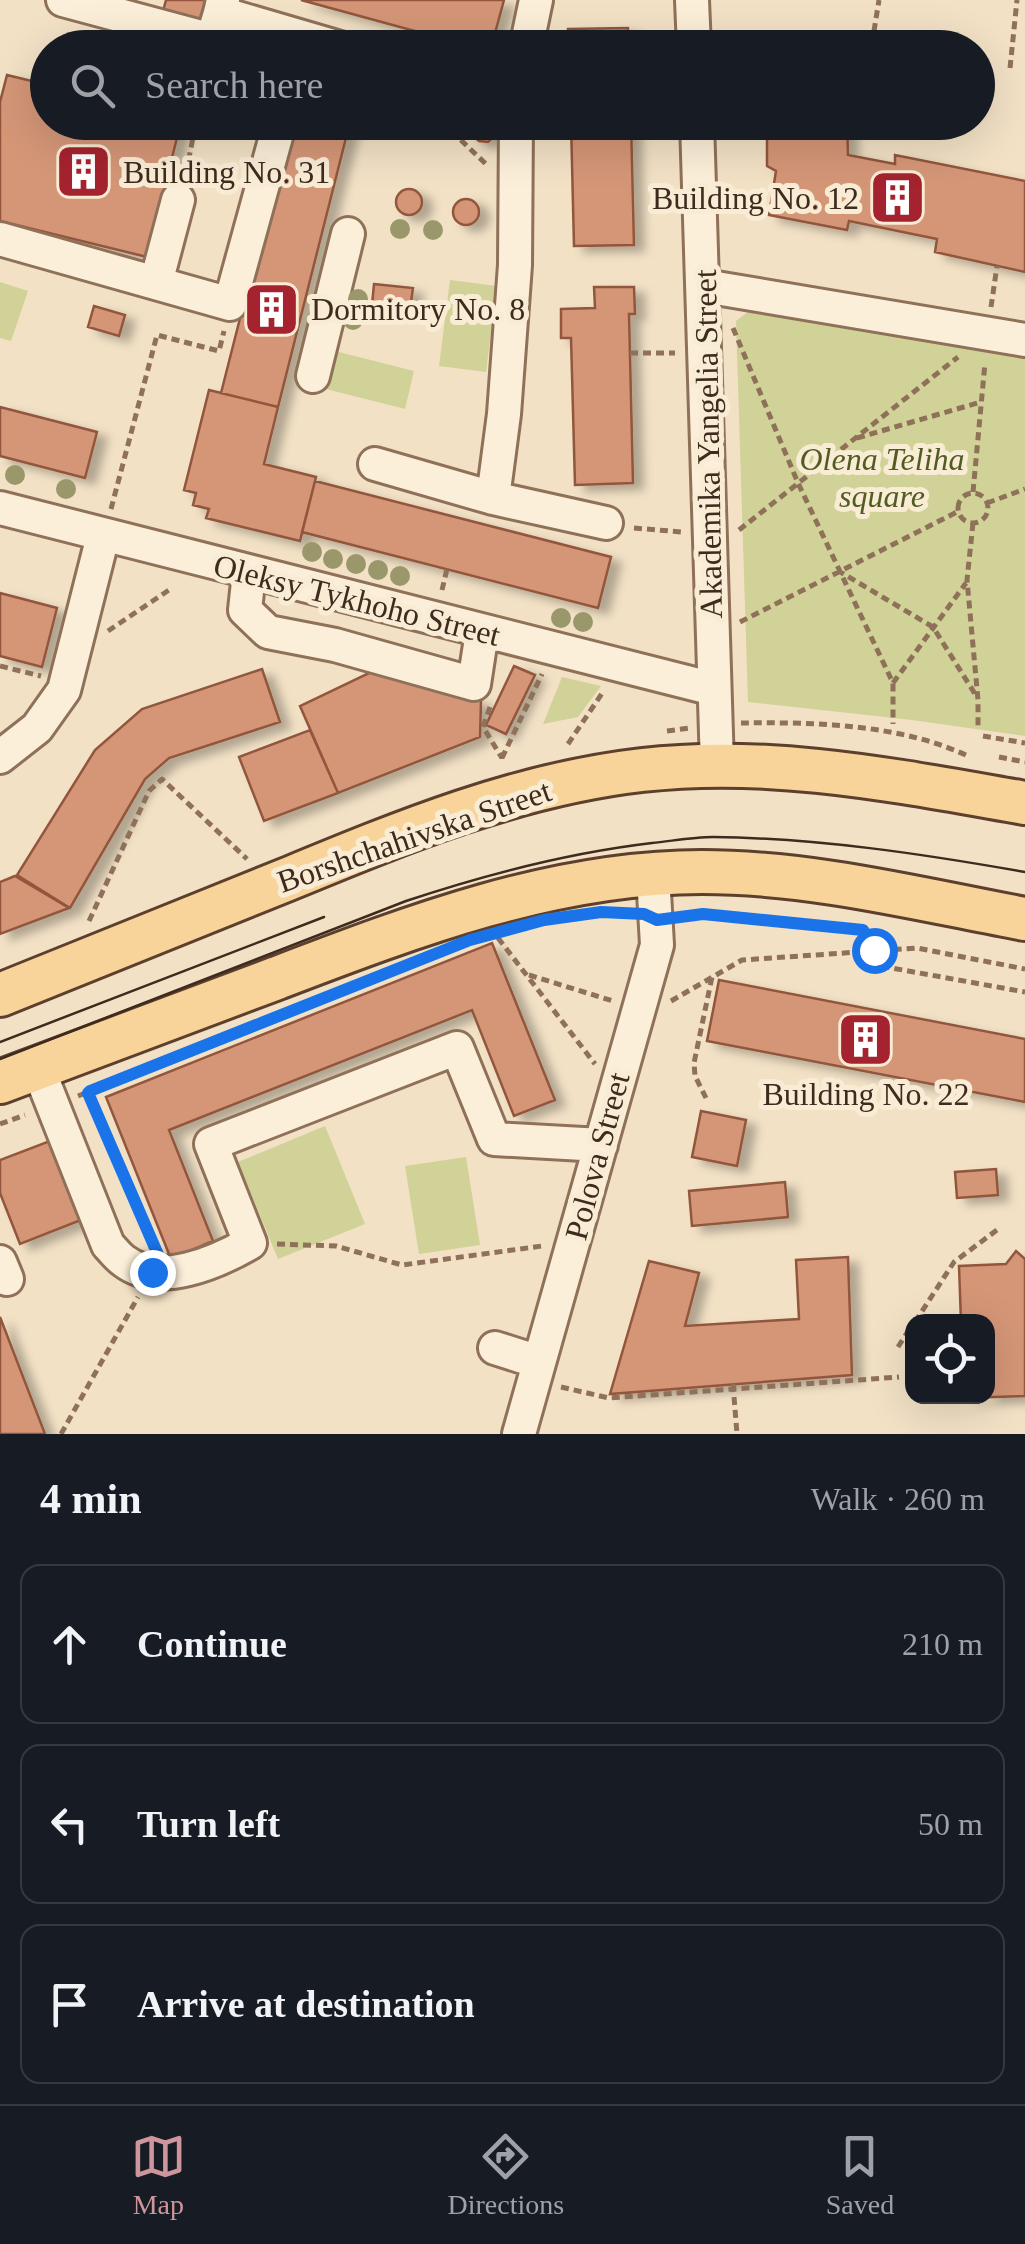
<!DOCTYPE html>
<meta charset="utf-8">
<style>
:root{--surface:#171b24;--page:#20242c;--text:#f1f3f6;--muted:#9ea1a6;--line:#363941;--accent:#ce959c}
body{margin:0;font-family:Georgia,serif;background:var(--page);color:var(--text)}
.controls{position:absolute;right:30px;bottom:30px;display:grid;overflow:hidden;border-radius:20px;box-shadow:0 10px 40px #0002}
.controls button{width:90px;height:90px;display:grid;place-items:center;padding:0;border:0;border-bottom:2px solid var(--line);background:var(--surface);color:var(--text);font:50px sans-serif}
.stop{position:absolute;width:30px;height:30px;margin:-22px;border:8px solid #1a73e8;border-radius:50%;background:#fff}
.stop.end{background:#1a73e8;border-color:#fff;box-shadow:0 2px 10px #0008}
.list{margin:0;padding:0;list-style:none}
h2{display:flex;justify-content:space-between;align-items:center;height:130px;margin:0;padding:0 40px;font-size:42px}
h2 small{font-size:32px;font-weight:400;color:var(--muted)}
.list li{display:grid;grid-template-columns:65px 1fr auto;gap:30px;align-items:center;box-sizing:border-box;height:160px;margin:0 20px 20px;padding:0 20px;border:2px solid var(--line);border-radius:20px}
.list b{display:block;font-size:38px;white-space:nowrap}
.list em{font-size:32px;font-style:normal;color:var(--muted)}
.icon{flex:none;width:55px;height:55px;fill:none;stroke:currentColor;stroke-width:2;stroke-linecap:round;stroke-linejoin:round}
.map{position:relative;flex:none;width:1025px;height:1434px;overflow:hidden}
.search{position:absolute;background:var(--surface);box-shadow:0 10px 40px #0002;left:30px;right:30px;top:30px;height:110px;display:flex;align-items:center;gap:25px;box-sizing:border-box;padding:0 35px;border-radius:55px;color:var(--muted);font-size:38px}
.sheet{height:670px;background:var(--surface)}
nav{display:flex;justify-content:space-around;align-items:center;box-sizing:border-box;height:140px;border-top:2px solid var(--line);background:var(--surface);font-size:28px;color:var(--muted)}
nav a{display:grid;justify-items:center;gap:5px}
nav .on{color:var(--accent)}
.map>svg:first-child{display:block}
</style>
<div class="map">
<svg width="1025" height="1434" viewBox="0 0 1025 1434">
<defs>
<filter id="shadow"><feDropShadow dx="10" dy="6" stdDeviation="5" flood-color="#0004"/></filter>
</defs>
<rect width="100%" height="100%" fill="#f2e1c5"/>
<path fill="#d0d297" d="M450,280L497,286L486,372L439,366Z
M0,282L28,291L11,341L0,338Z
M753,308L1025,357V736L912,720L748,702L736,321Z
M335,351L414,371L405,409L326,389Z
M562,677L601,686L578,717L543,724Z
M325,1126L365,1224L278,1259L238,1162Z
M466,1157L480,1245L419,1254L405,1166Z"/>
<path fill="#d49677" stroke="#91573c" stroke-width="2.5" filter="url(#shadow)" d="M166,0H208L201,29L161,19Z
M301,0H504L491,48H477Z
M628,28L629,48H569L568,29Z
M846,37V48H767V38Z
M7,75L48,85V122H181L147,257L0,221V102Z
M290,122H350L278,407L221,393Z
M470,122H499V132L488,142L479,141L472,135Z
M571,122H631L634,245L574,246Z
M767,122H847L848,155L895,164V155L1025,181V272L935,252L937,239L849,221L847,230L769,215L776,171L767,166Z
M396 202a13 13 0 1 1 26 0a13 13 0 1 1-26 0Z
M453 212a13 13 0 1 1 26 0a13 13 0 1 1-26 0Z
M374,284L413,288L410,309L372,305Z
M594,287H634L635,314H629L633,483L575,485L571,338H561V309L595,308Z
M94,306L125,315L119,336L88,327Z
M209,390L278,407L264,464L316,477L300,541L206,518L209,509L193,505L196,493L184,490Z
M0,407L97,432L85,478L0,456Z
M315,481L611,557L598,608L302,532Z
M0,593L57,608L42,667L0,656Z
M514,666L535,675L506,734L486,725Z
M262,669L280,722L169,758L145,779L70,908L17,875L95,750L142,709Z
M371,672L481,701L480,737L338,793L300,706Z
M310,730L338,793L264,821L239,757Z
M15,876L69,908L0,934V882Z
M492,943L555,1100L514,1116L472,1010L169,1130L213,1241L171,1259L106,1097Z
M719,980L1025,1039V1102L707,1041Z
M701,1111L746,1120L737,1166L692,1157Z
M55,1139L86,1218L20,1244L0,1193V1160Z
M996,1169L998,1195L957,1198L955,1172Z
M785,1182L788,1217L692,1226L689,1191Z
M1016,1251L1025,1259V1396L966,1398L988,1396V1322H961L959,1266L1006,1264Z
M848,1257L852,1375L610,1394L649,1261L699,1273L685,1326L799,1319L796,1260Z
M0,1317L45,1434H0Z"/>
<g fill="none" stroke-linecap="round" stroke-linejoin="round">
<defs>
<path id="minor" d="M63,0L212,40L220,13
M223,0L220,13L340,48
M692,0L694,48
M526,48L536,0
M697,122L717,766
M0,239L230,304L280,122
M156,283L178,200
M704,286L1025,340
M313,376L348,234
M375,464L493,498L606,523
M493,498L504,414L515,265L516,122
M0,508L714,689
M249,573L245,610L268,632L335,645L474,684L482,632
M0,757L37,728L64,690L103,536
M38,1068L108,1245C113,1250 118,1257 124,1261C159,1288 217,1262 250,1243L211,1144L457,1048L494,1139L601,1145
M0,1262L7,1279
M495,1348L539,1362
M519,1434L657,945L653,875"/>
<path id="major" d="M0,995C96,956 192,917 288,879C402,832 518,784 642,770C771,755 898,781 1025,803
M0,1082C92,1047 185,1013 277,978C413,926 554,872 702,872C811,872 919,899 1025,919"/>
</defs>
<use href="#minor" stroke="#8f7159" stroke-width="38"/>
<use href="#major" stroke="#5d3f2d" stroke-width="48"/>
<path stroke="#8f7159" stroke-width="5" stroke-dasharray="8 5" stroke-linecap="butt" d="M874,31L879,0
M1010,68L1017,0
M442,122L487,165
M631,132L669,131
M186,173L196,122
M991,307L997,266
M733,328L798,483L893,683V724
M630,353H675
M857,438L981,402
M973,492L985,363
M958 508a15 15 0 1 1 30 0a15 15 0 1 1-30 0Z
M987,503L1025,489
M111,509L157,335L219,351L224,331
M973,523L967,580L978,700V728
M634,528L682,532
M739,530L958,357
M837,570L933,627L977,697
M442,590L447,569
M740,622L957,512
M108,631L169,590
M0,666L41,676
M893,683L966,583
M490,707L483,727L502,758
M741,723C817,722 901,724 970,757
M667,731L690,728
M983,736L1025,743
M568,744L603,692
M999,757L1025,762
M502,758L542,674
M682,917L703,914L863,930L886,967L1025,992
M89,921L149,791L162,779L247,859
M498,938L595,1064
M529,975L613,1001
M671,1001L742,960L917,948L1025,969
M88,1093L154,1245
M78,1096L197,1047
M706,1098L695,1076L694,1063L712,977
M0,1124L25,1115
M277,1244L336,1246L402,1265L542,1246
M915,1322L954,1262L997,1230
M898,1347L912,1325
M733,1384L737,1434
M561,1387L609,1398L899,1377
M61,1434L138,1297"/>
<use href="#minor" stroke="#fcefd9" stroke-width="32"/>
<use href="#major" stroke="#f8d39a" stroke-width="42"/>
<path stroke="#3e2b1e" stroke-width="2.5" d="M0,1042L324,917
M0,1059L406,901C487,874 567,853 652,843C672,841 693,837 713,837C817,838 923,854 1025,872"/>
</g>
<g fill="#9a986b">
<circle cx="400" cy="229" r="10"/>
<circle cx="433" cy="230" r="10"/>
<circle cx="358" cy="299" r="10"/>
<circle cx="353" cy="320" r="10"/>
<circle cx="15" cy="475" r="10"/>
<circle cx="66" cy="489" r="10"/>
<circle cx="312" cy="552" r="10"/>
<circle cx="333" cy="559" r="10"/>
<circle cx="356" cy="564" r="10"/>
<circle cx="378" cy="570" r="10"/>
<circle cx="400" cy="576" r="10"/>
<circle cx="561" cy="618" r="10"/>
<circle cx="583" cy="622" r="10"/>
</g>
<g fill="none" stroke-linecap="round" stroke-linejoin="round">
<path stroke="#1a73e8" stroke-width="12" d="M152,1272L165,1271L88,1093L90,1091L470,940L544,920L601,912L644,914L657,920L703,914L863,930L874,950"/>
</g>
<defs>
<symbol id="building-square" viewBox="-11 -11 22 22"><rect x="-9" y="-9" width="18" height="18" rx="4" fill="#a4232e" stroke="#f9ecd5"/><path d="M-4-6H4V6H1V3H-1V6H-4ZM-2.5-4.3h1.7v1.8h-1.7ZM.8-4.3h1.7v1.8H.8ZM-2.5-1h1.7V.8h-1.7ZM.8-1h1.7V.8H.8Z" fill="#fff"/></symbol>
</defs>
<g fill-rule="evenodd">
<use href="#building-square" x="52" y="140" width="63" height="63"/>
<use href="#building-square" x="866" y="166" width="63" height="63"/>
<use href="#building-square" x="240" y="278" width="63" height="63"/>
<use href="#building-square" x="834" y="1008" width="63" height="63"/>
</g>
<g text-anchor="middle" stroke-width="10" stroke-linejoin="round" paint-order="stroke">
<g font-size="32" fill="#3e2b1e" stroke="#f9ecd5" text-anchor="start">
<text x="123" y="183">Building No. 31</text>
<text x="859" y="209" text-anchor="end">Building No. 12</text>
<text x="311" y="320">Dormitory No. 8</text>
<text x="866" y="1105" text-anchor="middle">Building No. 22</text>
</g>
<g font-size="32" fill="#3e2b1e" stroke="#f9ecd5">
<text transform="translate(708 444) rotate(-91)" y="11">Akademika Yangelia Street</text>
<text transform="translate(357 600) rotate(14)" y="11">Oleksy Tykhoho Street</text>
<text transform="translate(414 836) rotate(-19)" y="11">Borshchahivska Street</text>
<text transform="translate(597 1156) rotate(-75)" y="11">Polova Street</text>
</g>
<g font-size="32" font-style="italic" fill="#525c22" stroke="#f9ecd5">
<text x="882" y="470">Olena Teliha<tspan x="882" dy="37">square</tspan></text>
</g>
</g>
</svg>
<div class="controls">
<button><svg class="icon" aria-label="locate" viewBox="0 0 24 24"><circle cx="12" cy="12" r="6"/><path d="M12 2v4M12 18v4M2 12h4M18 12h4"/></svg></button>
</div>
<div class="stop" style="left:874px;top:950px"></div>
<div class="stop end" style="left:152px;top:1272px"></div>
<div class="search"><svg class="icon" aria-label="search" viewBox="0 0 24 24"><circle cx="10" cy="10" r="6"/><path d="M15 15l6 6"/></svg>Search here</div>
</div>
<section class="sheet">
<h2>4 min<small>Walk · 260 m</small></h2>
<ul class="list">
<li><svg class="icon" aria-label="ahead" viewBox="0 0 24 24"><path d="M12 20V5M6 11l6-6 6 6"/></svg><div><b>Continue</b></div><em>210 m</em></li>
<li><svg class="icon" aria-label="left" viewBox="0 0 24 24"><path d="M17 20v-9H6M10 6l-5 5 5 5"/></svg><div><b>Turn left</b></div><em>50 m</em></li>
<li><svg class="icon" aria-label="arrive" viewBox="0 0 24 24"><path d="M6 21V4h12l-3 4 3 4H6"/></svg><div><b>Arrive at destination</b></div></li>
</ul>
</section>
<nav>
<a class="on"><svg class="icon" aria-label="map" viewBox="0 0 24 24"><path d="M3 6l6-2 6 2 6-2v14l-6 2-6-2-6 2zM9 4v14M15 6v14"/></svg>Map</a>
<a><svg class="icon" aria-label="directions" viewBox="0 0 24 24"><path d="M12 3l9 9-9 9-9-9zM9 14v-3h6M13 9l2 2-2 2"/></svg>Directions</a>
<a><svg class="icon" aria-label="saved" viewBox="0 0 24 24"><path d="M7 4h10v16l-5-4-5 4z"/></svg>Saved</a>
</nav>
